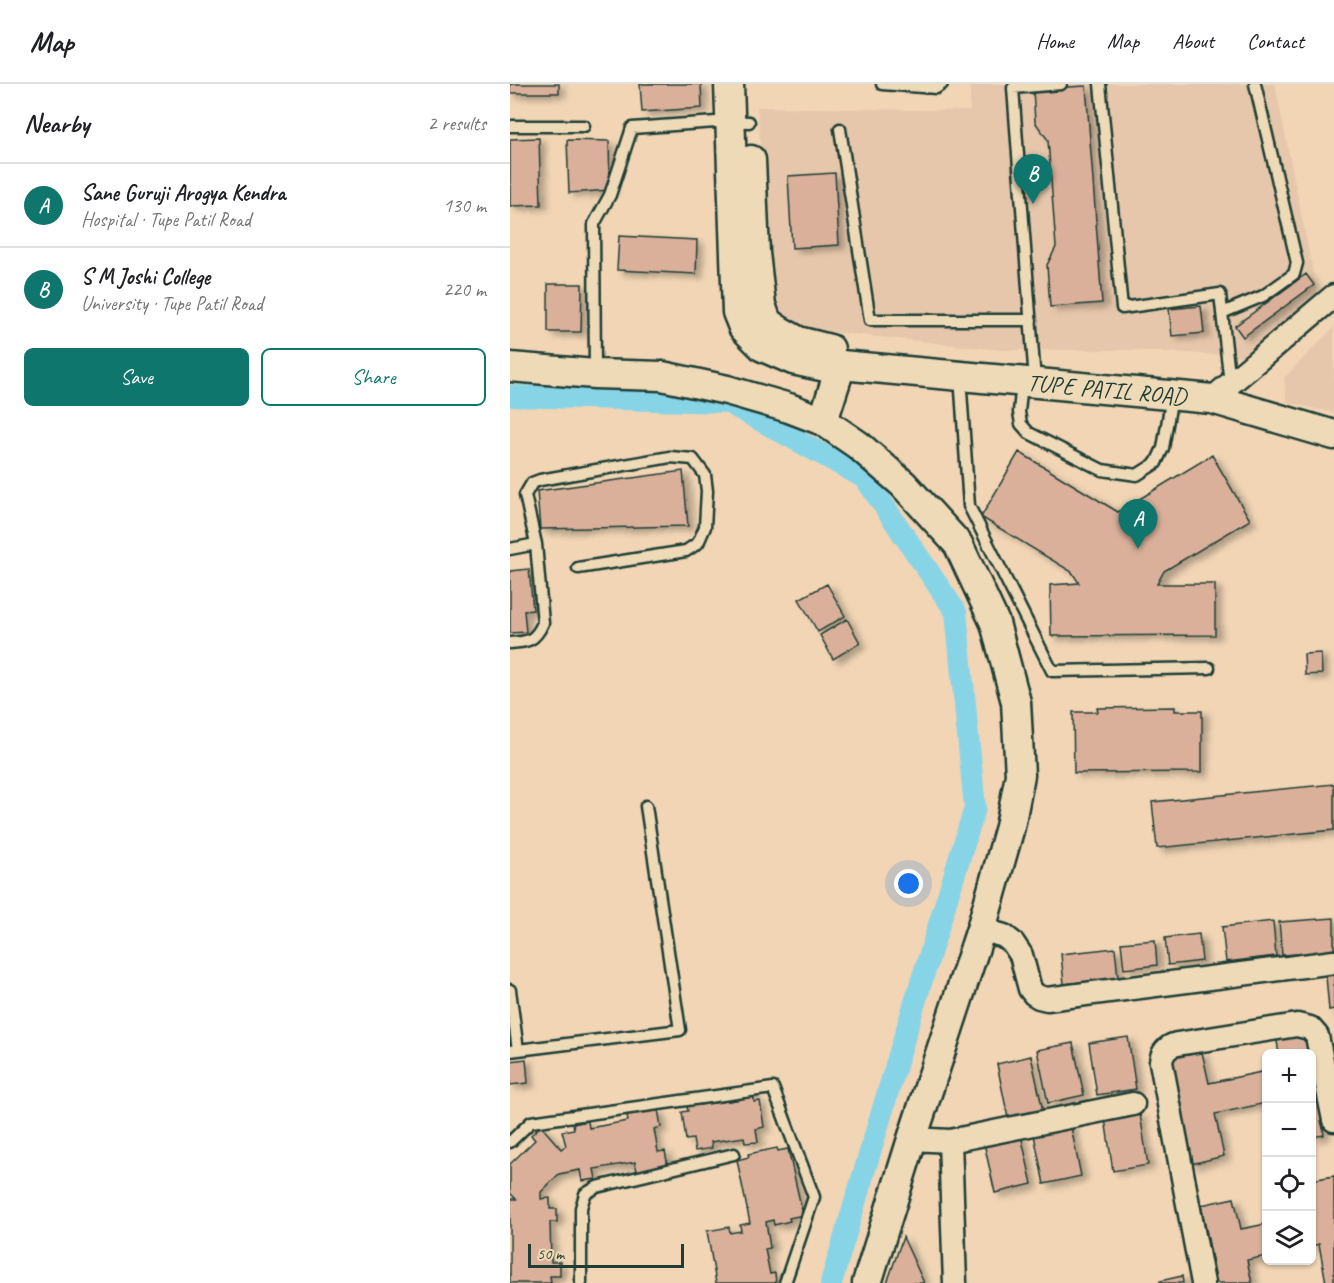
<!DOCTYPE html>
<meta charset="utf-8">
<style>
:root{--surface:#fff;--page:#f6f6f6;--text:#202124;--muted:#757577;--line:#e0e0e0;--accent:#0f766e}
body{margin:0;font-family:Caveat,sans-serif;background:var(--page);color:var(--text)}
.controls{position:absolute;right:18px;bottom:18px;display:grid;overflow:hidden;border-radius:9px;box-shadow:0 2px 4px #0004}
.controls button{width:54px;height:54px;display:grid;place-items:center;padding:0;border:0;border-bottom:2px solid var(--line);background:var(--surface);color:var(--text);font:30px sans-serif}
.scale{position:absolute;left:18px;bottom:15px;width:156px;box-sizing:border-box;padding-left:6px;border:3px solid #1f3d34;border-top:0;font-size:16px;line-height:21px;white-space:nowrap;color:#1f3d34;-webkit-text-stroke:4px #efdab8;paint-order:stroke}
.you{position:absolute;left:399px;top:800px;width:21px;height:21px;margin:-15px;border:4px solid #fff;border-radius:50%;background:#1a73e8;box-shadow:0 0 0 9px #1a73e833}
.badge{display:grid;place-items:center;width:39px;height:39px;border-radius:50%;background:var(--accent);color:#fff;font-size:20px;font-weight:700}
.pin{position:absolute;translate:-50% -50px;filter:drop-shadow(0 2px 3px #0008)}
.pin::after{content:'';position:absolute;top:32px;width:21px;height:18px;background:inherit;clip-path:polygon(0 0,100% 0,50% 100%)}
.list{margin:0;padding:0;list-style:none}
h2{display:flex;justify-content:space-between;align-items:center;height:78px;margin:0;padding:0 24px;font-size:26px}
h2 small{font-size:20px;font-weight:400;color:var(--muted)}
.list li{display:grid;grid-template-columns:39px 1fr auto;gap:18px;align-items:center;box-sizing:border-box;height:84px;padding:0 24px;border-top:2px solid var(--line)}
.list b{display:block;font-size:22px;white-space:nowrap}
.list p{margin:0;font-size:20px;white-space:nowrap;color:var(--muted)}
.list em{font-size:20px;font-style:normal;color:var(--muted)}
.actions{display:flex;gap:12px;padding:18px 24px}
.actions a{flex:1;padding:14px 0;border:2px solid var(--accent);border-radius:9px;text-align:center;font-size:21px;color:var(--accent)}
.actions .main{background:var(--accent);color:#fff}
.icon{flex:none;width:33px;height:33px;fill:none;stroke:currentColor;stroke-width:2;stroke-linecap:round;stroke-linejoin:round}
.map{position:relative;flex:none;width:824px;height:1199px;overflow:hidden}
header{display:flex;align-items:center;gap:36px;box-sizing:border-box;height:84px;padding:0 30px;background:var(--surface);border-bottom:2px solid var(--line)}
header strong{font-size:28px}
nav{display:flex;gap:33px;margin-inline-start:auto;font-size:21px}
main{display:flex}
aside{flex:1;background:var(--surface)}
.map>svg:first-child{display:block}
</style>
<header>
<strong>Map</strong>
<nav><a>Home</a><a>Map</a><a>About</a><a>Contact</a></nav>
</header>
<main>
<aside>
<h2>Nearby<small>2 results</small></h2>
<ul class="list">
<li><span class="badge">A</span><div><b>Sane Guruji Arogya Kendra</b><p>Hospital · Tupe Patil Road</p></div><em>130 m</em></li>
<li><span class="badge">B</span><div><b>S M Joshi College</b><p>University · Tupe Patil Road</p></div><em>220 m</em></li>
</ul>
<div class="actions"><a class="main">Save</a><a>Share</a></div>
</aside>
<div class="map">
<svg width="824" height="1199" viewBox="0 0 824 1199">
<defs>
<filter id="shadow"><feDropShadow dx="6" dy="4" stdDeviation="3" flood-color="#0004"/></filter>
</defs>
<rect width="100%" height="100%" fill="#f1d5b5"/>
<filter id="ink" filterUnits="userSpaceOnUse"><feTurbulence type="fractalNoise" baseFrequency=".0167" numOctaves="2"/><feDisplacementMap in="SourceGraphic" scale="12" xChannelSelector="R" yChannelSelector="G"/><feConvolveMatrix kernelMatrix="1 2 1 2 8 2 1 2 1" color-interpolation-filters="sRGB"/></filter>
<g filter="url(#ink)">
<path fill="#e6c7ab" d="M460,0H765L808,213L731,272L619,266H490L268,242L247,23L460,27Z
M824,243V329L777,318L774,294Z"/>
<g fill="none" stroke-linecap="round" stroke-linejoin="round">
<path stroke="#88d4e7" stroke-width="22" d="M0,312L217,318L355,394L446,528L465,724L398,941L321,1199"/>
</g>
<path fill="#dab09a" stroke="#1f3d34" stroke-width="1.5" filter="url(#shadow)" d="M0,0H49V9H0Z
M130,0H191L192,24L132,28Z
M576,2L592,219L540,223L537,181L546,163L538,56L525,38L523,5Z
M29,54L31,121L0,122V55Z
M57,56L99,57L100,106L59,109Z
M325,89L329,161L282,164L278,92Z
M109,152L187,156L186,190L107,186Z
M796,190L804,201L733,253L725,242Z
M38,200H72L71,248H38Z
M691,222L694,249L662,252L659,225Z
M509,368L608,428L702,371L740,436L654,487L647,500H705V551L541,552L540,501L569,499L562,488L471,433Z
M173,387L178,442L30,445L27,407Z
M19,485L23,526L14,527L16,548L0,549V487Z
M317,500L335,532L308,548L289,515Z
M337,535L350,559L323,575L310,551Z
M811,569L812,590L795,591L794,570Z
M665,623V627H692V688L564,689L563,628H588L587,624Z
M824,700V746L647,764L642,718Z
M824,834V868L772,871L769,838Z
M763,837L766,872L716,878L712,843Z
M689,850L692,877L658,881L655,854Z
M645,856L647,881L614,885L611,859Z
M605,864L608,894L554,900L551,870Z
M824,891V925L819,926L816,892Z
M795,946L800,970H769L766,951Z
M618,953L626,1005L587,1011L579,959Z
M563,959L574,1011L538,1019L527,966Z
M692,968L699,999L756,987V1019L705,1030L714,1072L681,1080L659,975Z
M521,972L533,1027L498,1034L487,980Z
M16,975L18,999L0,1001V977Z
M802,980L814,1051L802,1053Z
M243,1008L244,1018L250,1017L254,1043L246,1045L248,1058L235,1059L234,1053L201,1058L202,1064L185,1067L183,1055L176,1056L172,1028L178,1027L176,1018L188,1016L189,1021L231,1015L230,1010Z
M148,1025L151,1043L144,1045L148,1068L155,1067L158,1082L127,1087L125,1078L84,1085L86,1095L72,1097L70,1086L49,1090L31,1108V1115L40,1114V1125H47V1138H40L41,1178H50V1192H40L41,1199H0V1115H6L0,1109V1080L25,1056L21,1051L31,1042L51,1065L56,1062L52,1047L64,1045L63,1040L78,1037L79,1044L118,1037L117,1031Z
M630,1030L638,1081L603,1087L595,1035Z
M560,1038L571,1092L534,1100L523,1046Z
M511,1051L522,1100L485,1109L474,1059Z
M267,1064L268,1067L278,1065L293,1131L279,1134L280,1137L264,1141L263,1136L256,1138L260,1164L255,1165L260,1190L265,1189L266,1199H206L197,1147L219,1143L220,1149L231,1147L230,1141L240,1139L227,1076L239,1073L238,1070Z
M824,1092V1199H816L809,1160L802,1162V1130H804L802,1116V1096Z
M724,1114L731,1145L756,1140V1172L737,1176L742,1199H707L691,1121Z
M393,1153L414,1199H377Z
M672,1192L673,1199H650V1197Z"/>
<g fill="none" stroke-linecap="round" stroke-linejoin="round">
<defs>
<path id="service" d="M372,0L426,4L432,0
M590,0L612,224L710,210L720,300
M0,42H74
M330,45L360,236H521
M712,229L753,212L784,190L787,179L745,0
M85,289L84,140L100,111L122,44L220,37L239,38
M450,292L459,422L542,587L699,584
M525,297L503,4L551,0
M512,298L509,328L511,340L519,349L592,386L627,391L646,379L653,364L662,312
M0,465L26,460
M0,559C18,558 25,557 33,539L26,460L15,411L22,399L30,396L160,373L183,375L195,391L197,407L195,443L188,459L176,467L68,484
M0,906L8,966
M0,967L170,946L136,722
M0,1058L21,1038L263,1004L304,1113L275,1199
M71,1199V1124L75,1110L87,1103L224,1070"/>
<path id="minor" d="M702,315L824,212
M471,845L494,852L503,859L511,871L520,905L524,910L529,913L537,915L824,878
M402,1055L440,1057L623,1020
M440,1057L445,1199
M693,1199L651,978C652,968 658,962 667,960L787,941L800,944L807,952L824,1036"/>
<g id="tertiary">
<path id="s1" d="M219,0L227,228L233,243L253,263L283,276L316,283L331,281L702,315L824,351"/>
<path d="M241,76L245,169L251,221L257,238L270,247L288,257L320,265"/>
<path d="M0,283L85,290L152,292L217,306L279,324L313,337L348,361L393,400L448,460L485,539L506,618L510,691L500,743L471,845L402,1055L357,1199"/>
<path d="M313,337L331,281"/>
</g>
</defs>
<use href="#service" stroke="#1f3d34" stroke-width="15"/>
<use href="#minor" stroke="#1f3d34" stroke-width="27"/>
<use href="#tertiary" stroke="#1f3d34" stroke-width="33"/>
<use href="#service" stroke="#efdab8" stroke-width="10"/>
<use href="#minor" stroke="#efdab8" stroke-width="22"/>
<use href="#tertiary" stroke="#efdab8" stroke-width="28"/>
</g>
</g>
<g text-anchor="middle" stroke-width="4.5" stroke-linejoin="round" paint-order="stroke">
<g font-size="24" fill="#1f3d34" stroke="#efdab8">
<text dy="8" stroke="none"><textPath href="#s1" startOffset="621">TUPE PATIL ROAD</textPath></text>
</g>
</g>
</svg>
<div class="controls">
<button>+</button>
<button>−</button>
<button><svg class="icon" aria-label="locate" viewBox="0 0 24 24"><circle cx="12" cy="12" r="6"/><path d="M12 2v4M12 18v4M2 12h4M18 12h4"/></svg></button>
<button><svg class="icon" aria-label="layers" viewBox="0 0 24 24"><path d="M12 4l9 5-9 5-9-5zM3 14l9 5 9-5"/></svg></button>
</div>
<div class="scale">50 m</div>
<div class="you"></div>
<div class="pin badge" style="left:628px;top:465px">A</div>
<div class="pin badge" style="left:523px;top:120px">B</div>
</div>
</main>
